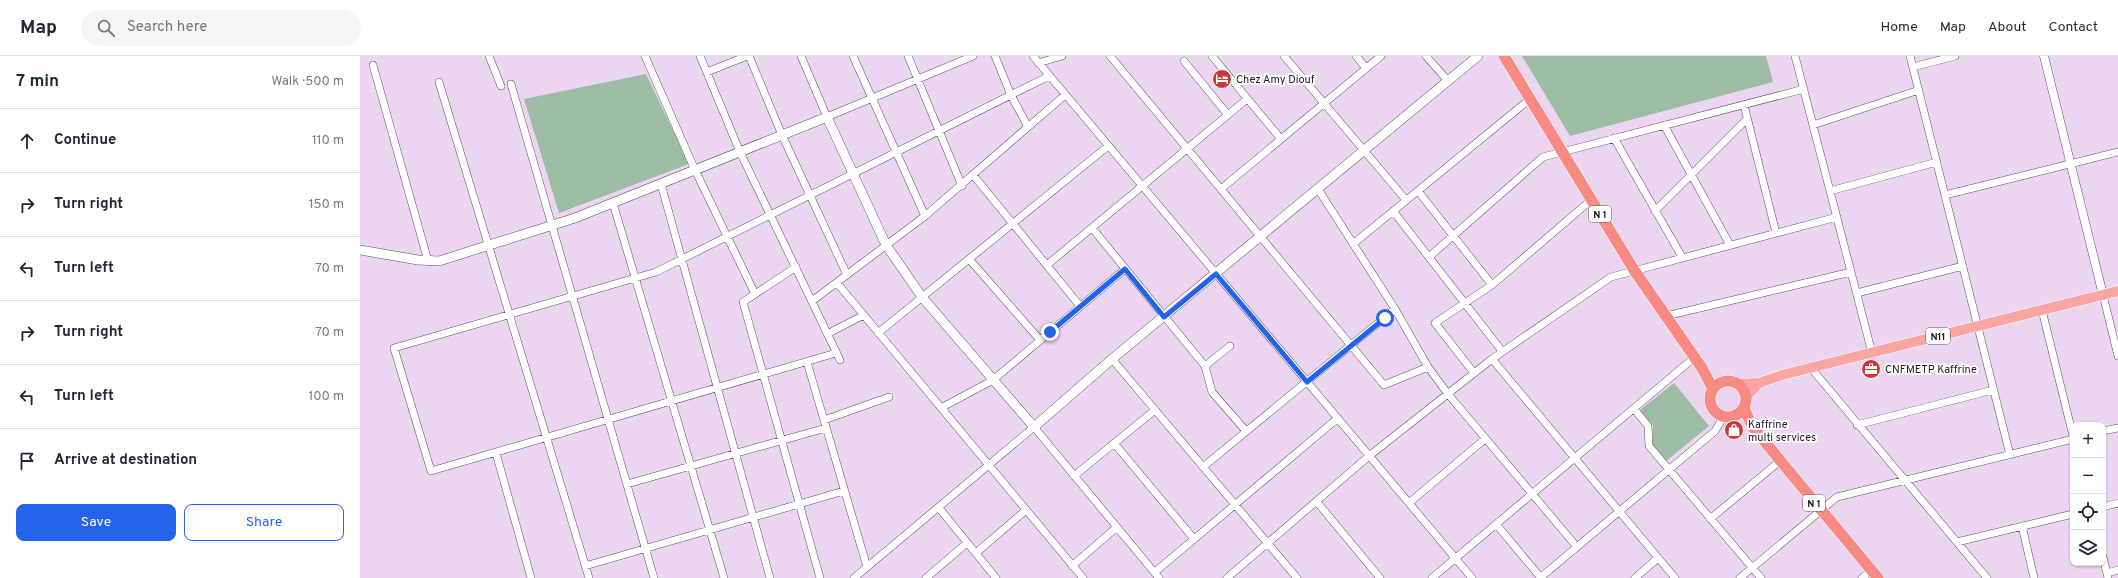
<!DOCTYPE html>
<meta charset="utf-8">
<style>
:root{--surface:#fff;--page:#f6f6f7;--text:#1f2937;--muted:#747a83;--line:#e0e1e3;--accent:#2563eb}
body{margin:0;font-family:Overpass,sans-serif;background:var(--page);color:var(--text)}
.controls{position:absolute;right:12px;bottom:12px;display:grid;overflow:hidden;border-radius:8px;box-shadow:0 1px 3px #0004}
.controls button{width:36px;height:36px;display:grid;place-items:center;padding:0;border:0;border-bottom:1px solid var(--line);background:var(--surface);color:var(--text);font:20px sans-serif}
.stop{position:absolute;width:12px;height:12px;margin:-9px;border:3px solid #2563eb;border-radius:50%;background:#fff}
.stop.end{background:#2563eb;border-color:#fff;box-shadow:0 1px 4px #0008}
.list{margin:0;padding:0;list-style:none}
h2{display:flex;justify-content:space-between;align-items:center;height:52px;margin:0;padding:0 16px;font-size:17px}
h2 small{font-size:13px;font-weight:400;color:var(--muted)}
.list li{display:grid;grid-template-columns:26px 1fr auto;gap:12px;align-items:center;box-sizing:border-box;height:64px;padding:0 16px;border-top:1px solid var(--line)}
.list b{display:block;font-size:15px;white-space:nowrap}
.list em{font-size:13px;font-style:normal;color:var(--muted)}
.actions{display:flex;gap:8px;padding:12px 16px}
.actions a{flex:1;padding:9px 0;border:1px solid var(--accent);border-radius:8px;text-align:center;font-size:14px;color:var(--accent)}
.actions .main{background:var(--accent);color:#fff}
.icon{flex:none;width:22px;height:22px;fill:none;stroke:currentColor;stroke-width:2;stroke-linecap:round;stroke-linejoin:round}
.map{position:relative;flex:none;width:1758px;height:522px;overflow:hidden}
header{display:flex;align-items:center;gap:24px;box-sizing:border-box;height:56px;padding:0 20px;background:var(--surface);border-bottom:1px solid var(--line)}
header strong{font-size:19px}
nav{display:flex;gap:22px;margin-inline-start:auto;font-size:14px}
.search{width:280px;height:36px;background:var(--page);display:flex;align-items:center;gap:10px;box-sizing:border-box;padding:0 14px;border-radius:22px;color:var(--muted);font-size:15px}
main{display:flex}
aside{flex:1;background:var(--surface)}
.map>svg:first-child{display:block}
</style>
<header>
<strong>Map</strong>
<div class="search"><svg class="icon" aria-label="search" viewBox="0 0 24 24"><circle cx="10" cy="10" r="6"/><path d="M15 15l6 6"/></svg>Search here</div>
<nav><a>Home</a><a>Map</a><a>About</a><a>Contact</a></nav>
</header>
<main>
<aside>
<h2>7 min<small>Walk · 500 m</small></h2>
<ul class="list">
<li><svg class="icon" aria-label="ahead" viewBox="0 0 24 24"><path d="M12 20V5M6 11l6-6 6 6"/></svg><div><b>Continue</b></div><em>110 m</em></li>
<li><svg class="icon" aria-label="right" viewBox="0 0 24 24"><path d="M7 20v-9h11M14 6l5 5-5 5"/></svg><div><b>Turn right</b></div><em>150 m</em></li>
<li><svg class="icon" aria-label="left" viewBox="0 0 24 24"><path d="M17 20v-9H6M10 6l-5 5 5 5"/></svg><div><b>Turn left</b></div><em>70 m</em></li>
<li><svg class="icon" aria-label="right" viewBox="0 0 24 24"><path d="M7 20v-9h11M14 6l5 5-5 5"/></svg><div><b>Turn right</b></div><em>70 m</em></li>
<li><svg class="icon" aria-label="left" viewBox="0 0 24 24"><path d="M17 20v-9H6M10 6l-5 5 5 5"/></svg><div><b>Turn left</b></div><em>100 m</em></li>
<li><svg class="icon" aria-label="arrive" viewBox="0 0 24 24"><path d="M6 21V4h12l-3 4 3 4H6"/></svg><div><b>Arrive at destination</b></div></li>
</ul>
<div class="actions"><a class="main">Save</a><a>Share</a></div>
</aside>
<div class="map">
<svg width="1758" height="522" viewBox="0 0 1758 522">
<rect width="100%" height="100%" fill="#ecd5f1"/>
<path fill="#9cbda4" d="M1162,0H1406L1413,26L1210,80Z
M286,18L329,108L199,157L164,43Z
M1314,327L1349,370L1305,406L1292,390L1293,370L1280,354Z"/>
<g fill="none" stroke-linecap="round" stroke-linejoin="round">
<defs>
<path id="minor" d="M129,0L141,30
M285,0L335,114L395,238
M340,0L380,96L480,304
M389,0L422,79L487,219
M441,0L467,61L613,0
M493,0L565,160
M548,0L602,130
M635,0L651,39L668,71
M673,0L1112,522
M750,0L1024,329L1068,311
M852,0L921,83
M924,0L1046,144
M996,0L1006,12
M1066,0L1088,25
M1435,0L1512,297
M1550,0L1650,399
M824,5L868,59
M678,7L702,0
M13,9L68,205
M1553,11L1595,0
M347,16L387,0
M79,26L229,522
M151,28L294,522
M1384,49L1416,177
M1304,69L1370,189
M1453,69L1559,34
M1254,82L1322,201
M614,120L720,250
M301,128L410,522
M861,133L1021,0
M958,133L1035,253L1068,311L1088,338L1217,491
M1058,135L1132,229
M1470,135L1577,106
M1585,139L1758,96
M253,147L364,522
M1033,155L1142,295
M1295,155L1387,63
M732,172L845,310L852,336L886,375
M993,188L1170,43
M1069,201L1183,101L1444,33
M609,203L680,284
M687,209L887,43
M436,211L383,246L460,522
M477,227L723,522
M1497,237L1603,210
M1743,239L1758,300
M452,245L565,160L705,39
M1682,254L1713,380
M1306,260L1491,216
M518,277L748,90
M467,278L504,259
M476,297L71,415L34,292L296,216L689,20
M752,303L937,522
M1132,303L1315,522
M447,306L507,511
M845,310L870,290
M1451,312L1627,522
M1114,317L1075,267L1132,229L1231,144
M581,352L633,324L765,213
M1274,353L1288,370L1289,390L1401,522
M464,364L529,341
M1497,369L1633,334
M1743,375L1758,372
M754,387L834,483
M136,397L171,522
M843,411L1035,253
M714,420L795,354
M267,428L466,372
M957,446L1020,522
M1049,447L1125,383
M1743,451L1758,447
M579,452L636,522
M1350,463L1420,405
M1136,468L1181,522
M1662,470L1674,522
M1597,486L1713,458
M616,497L666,454
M1743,501L1748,522
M225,510L484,435
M712,510L757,471
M795,516L978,362
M1747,517L1758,514
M494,522L674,371L799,522
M566,522L607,487
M867,522L1009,400L1132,303L1251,221L1477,161
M1072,522L1335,301
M1180,522L1355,375L1364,360
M1275,522L1298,502
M1380,522L1477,441L1713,383
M1502,522L1512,514"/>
<path id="tertiary" d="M1684,0L1743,239"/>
<path id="secondary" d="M0,194L58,204L79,205L215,162L467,61L526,189L562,241L674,371L752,303L1118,0"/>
<path id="primary" d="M1379,328L1399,327L1422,319L1758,235
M1386,341L1399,327"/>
<path id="trunk" d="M1144,0L1274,214L1342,312L1353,333
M1350 343a18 18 0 1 1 36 0a18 18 0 1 1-36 0Z
M1384,352L1392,370L1428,414L1518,522"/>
</defs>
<use href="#minor" stroke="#614e66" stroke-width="8"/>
<use href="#tertiary" stroke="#614e66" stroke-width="9"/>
<use href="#secondary" stroke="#614e66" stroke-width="10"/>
<use href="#primary" stroke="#fff" stroke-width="11"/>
<use href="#trunk" stroke="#fff" stroke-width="12"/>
<use href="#minor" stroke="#fff" stroke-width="7"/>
<use href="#tertiary" stroke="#fff" stroke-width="8"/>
<use href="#secondary" stroke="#fff" stroke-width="9"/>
<use href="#primary" stroke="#faa7a3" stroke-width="10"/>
<use href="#trunk" stroke="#f88a84" stroke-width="11"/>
</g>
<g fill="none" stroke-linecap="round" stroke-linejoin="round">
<path stroke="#2563eb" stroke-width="5" d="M690,276L765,213L804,261L856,218L947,326L1025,262"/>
</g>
<defs>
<symbol id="hotel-disc" viewBox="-11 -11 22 22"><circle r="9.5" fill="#c8393a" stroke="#fff"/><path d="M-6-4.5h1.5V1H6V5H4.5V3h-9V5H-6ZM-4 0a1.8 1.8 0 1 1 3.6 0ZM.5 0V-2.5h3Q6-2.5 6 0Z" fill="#fff"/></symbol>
<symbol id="office-disc" viewBox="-11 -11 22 22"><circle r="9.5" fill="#c8393a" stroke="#fff"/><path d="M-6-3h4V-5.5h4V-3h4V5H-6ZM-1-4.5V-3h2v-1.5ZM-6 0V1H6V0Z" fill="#fff"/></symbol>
<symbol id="shop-disc" viewBox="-11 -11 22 22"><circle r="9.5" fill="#c8393a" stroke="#fff"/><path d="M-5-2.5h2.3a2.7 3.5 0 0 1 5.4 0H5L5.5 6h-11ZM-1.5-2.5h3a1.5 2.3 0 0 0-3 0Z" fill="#fff"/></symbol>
</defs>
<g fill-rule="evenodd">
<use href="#hotel-disc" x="851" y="12" width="22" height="22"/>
<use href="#office-disc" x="1500" y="302" width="22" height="22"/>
<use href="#shop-disc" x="1363" y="363" width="22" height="22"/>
</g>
<g text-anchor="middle" stroke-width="4" stroke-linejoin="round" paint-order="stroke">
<g fill="#fff" stroke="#635d64" stroke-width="1">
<rect x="1229" y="150" width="22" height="16" rx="3"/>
<rect x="1566" y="272" width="24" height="16" rx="3"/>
<rect x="1443" y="439" width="22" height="16" rx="3"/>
</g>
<g font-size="10" font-weight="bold" fill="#201822">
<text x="1240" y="162">N 1</text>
<text x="1578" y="284">N11</text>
<text x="1454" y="451">N 1</text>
</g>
<g font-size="11" fill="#201822" stroke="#fff" text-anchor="start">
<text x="876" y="27">Chez Amy Diouf</text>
<text x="1525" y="317">CNFMETP Kaffrine</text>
<text x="1388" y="372">Kaffrine<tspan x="1388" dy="13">multi services</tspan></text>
</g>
</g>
</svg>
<div class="controls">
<button>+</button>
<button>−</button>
<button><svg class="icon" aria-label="locate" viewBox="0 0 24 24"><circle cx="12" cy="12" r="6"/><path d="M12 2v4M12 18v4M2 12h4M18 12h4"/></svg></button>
<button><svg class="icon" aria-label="layers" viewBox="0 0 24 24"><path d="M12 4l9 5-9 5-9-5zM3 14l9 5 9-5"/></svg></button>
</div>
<div class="stop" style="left:1025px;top:262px"></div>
<div class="stop end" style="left:690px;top:276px"></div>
</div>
</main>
